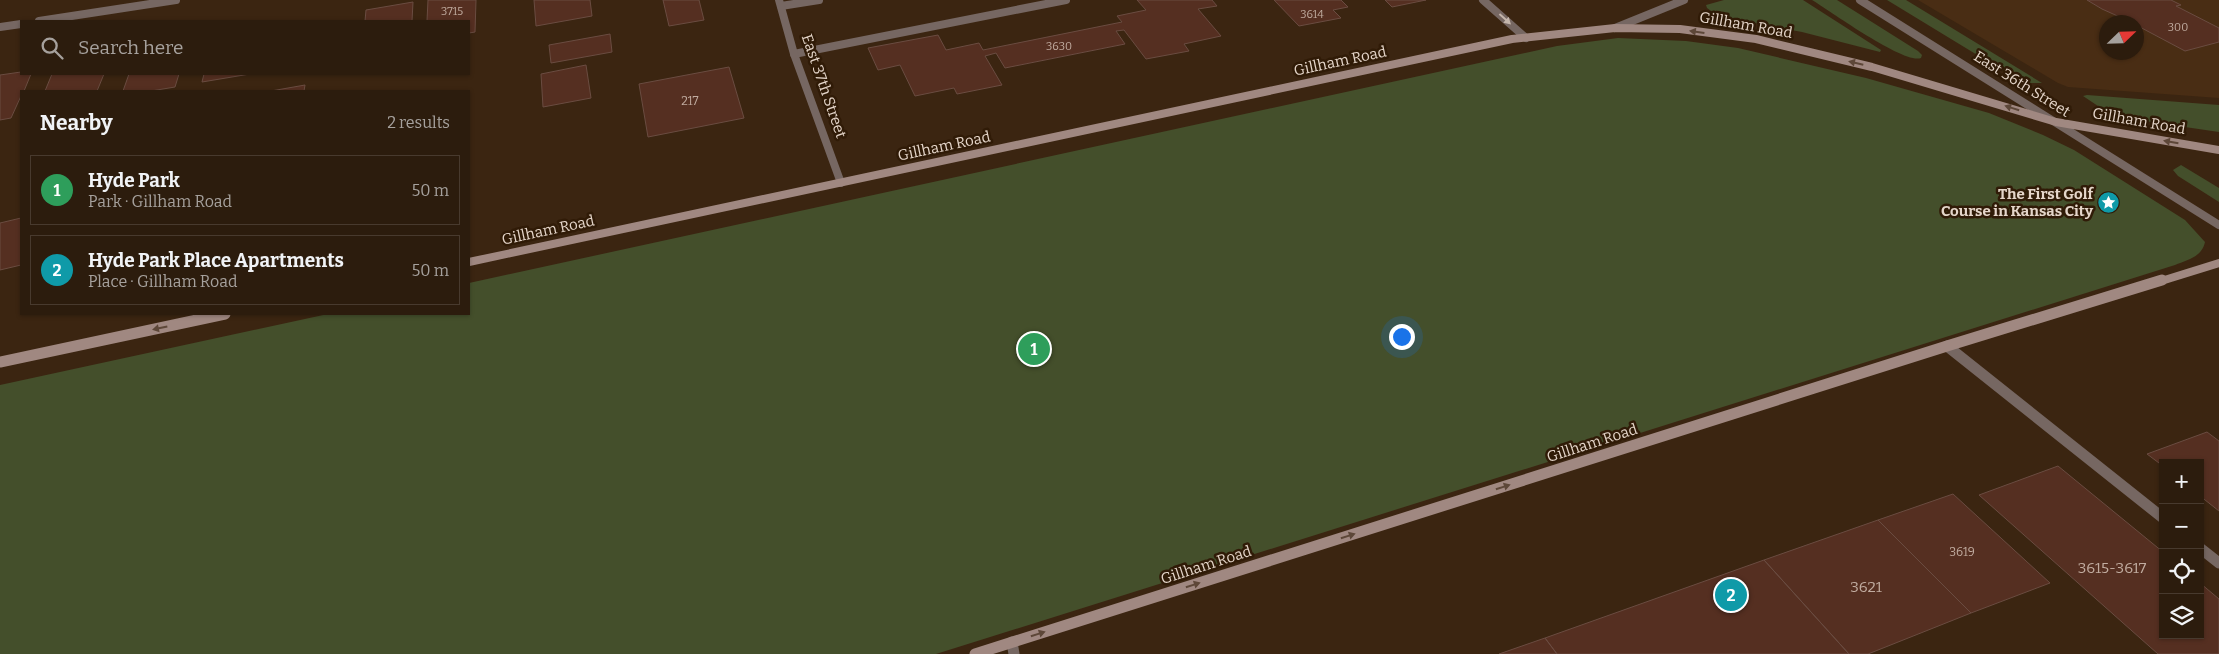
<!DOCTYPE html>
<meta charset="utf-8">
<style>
:root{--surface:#2c1c0d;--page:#38291b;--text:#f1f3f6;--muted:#a6a19d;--line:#483a2e;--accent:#56c9e0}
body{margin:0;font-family:Bitter,serif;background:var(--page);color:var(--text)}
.controls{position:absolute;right:15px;bottom:15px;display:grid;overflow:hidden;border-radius:0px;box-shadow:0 1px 4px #0004}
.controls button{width:45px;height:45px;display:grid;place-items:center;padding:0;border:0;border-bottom:1px solid var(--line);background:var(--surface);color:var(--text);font:25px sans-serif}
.compass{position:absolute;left:2099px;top:15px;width:45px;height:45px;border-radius:50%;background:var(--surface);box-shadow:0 1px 4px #0004;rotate:67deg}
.you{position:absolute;left:1401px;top:336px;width:18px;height:18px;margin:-12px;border:4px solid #fff;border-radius:50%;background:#1a73e8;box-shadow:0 0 0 8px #1a73e833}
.badge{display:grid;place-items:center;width:32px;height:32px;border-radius:50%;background:var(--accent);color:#fff;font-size:16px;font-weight:700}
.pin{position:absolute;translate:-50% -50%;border:2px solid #fff;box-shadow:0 1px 5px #0006}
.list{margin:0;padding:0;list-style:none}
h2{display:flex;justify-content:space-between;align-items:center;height:65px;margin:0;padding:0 20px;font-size:21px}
h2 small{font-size:16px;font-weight:400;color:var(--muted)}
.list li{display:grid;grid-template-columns:32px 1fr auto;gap:15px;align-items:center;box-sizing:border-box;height:70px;margin:0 10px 10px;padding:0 10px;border:1px solid var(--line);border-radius:0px}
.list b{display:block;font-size:19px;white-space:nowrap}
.list p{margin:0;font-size:16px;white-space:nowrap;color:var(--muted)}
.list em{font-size:16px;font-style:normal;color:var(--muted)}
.icon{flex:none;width:28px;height:28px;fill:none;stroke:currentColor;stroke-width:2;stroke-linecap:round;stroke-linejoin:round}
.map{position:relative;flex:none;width:2219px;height:654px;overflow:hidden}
.search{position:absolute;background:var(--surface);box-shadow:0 1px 4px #0004;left:20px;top:20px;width:450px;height:55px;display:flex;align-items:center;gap:12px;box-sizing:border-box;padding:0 18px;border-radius:0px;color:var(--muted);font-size:19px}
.panel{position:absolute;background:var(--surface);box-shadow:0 1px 4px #0004;left:20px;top:90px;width:450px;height:225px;border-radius:0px}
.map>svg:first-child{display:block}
</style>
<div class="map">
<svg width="2219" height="654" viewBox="0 0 2219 654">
<rect width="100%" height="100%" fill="#3b2511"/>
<path fill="#492d14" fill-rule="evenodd" d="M1918,0H2219V98L2068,87L2058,83ZM2106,22H2136V52H2106Z"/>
<path fill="#444f2b" d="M1724,0H1803L1881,50L1880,52L1802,32L1718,16L1707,8L1706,5Z
M1812,0H1837L1918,51L1922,55L1921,58C1905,65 1830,11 1812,0Z
M1887,0H1906L2042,83H2025L2015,78Z
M1618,38L1686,41L1738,48L1866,78L1989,113L2043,135L2074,150L2185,220L2205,242C2202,257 2187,260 2175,265L936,654H0V385L328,314H469V283L1557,46Z
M2087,95L2219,105V132L2117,117L2104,110L2083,96Z
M2181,165L2219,188V202L2178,176L2173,170Z"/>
<path fill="#552f21" stroke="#6a4c41" d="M428,0H476L475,32L469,33V21H427Z
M534,0H590L592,16L536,26Z
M663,0H699L704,20L669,26Z
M1137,0H1212L1217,6L1198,9L1221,36L1184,44L1189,51L1146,59L1124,30L1116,31L1125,44L1005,68L996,53L985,56L1002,85L957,94L954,88L915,96L900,65L878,70L868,48L938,35L946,50L979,43L983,50L1122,22L1117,16L1146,10Z
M1274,0H1341L1348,7L1333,10L1341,18L1299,26Z
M1385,0H1426L1392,7Z
M2087,0H2171L2181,5L2176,6L2219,28V42L2185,51L2136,25V22H2131L2102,9Z
M413,2L412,21H365L366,10Z
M610,34L612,52L551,63L549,45Z
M586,65L591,98L543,107L541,74Z
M729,67L744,118L648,137L639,84Z
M21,72V74H31L24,91H21V96L11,118L0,120V75Z
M52,74H104L97,91H45Z
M129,74H179L175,87L151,91H123Z
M204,74H250L202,82Z
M305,85L304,91H271Z
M21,218V265L0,270V223Z
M2207,432L2219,441V511L2200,496V463H2163V466L2147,454Z
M2058,466L2163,552V635H2200V583L2219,599V654H2158L1979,495Z
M1953,494L2050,583L1971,613L1878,520Z
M1878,520L1971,613L1868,654H1849L1764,560Z
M1764,560L1849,654H1557L1545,638Z
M1545,638L1557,654H1499Z"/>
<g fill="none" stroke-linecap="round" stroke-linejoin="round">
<path stroke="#766762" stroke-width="8" d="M1483,0L1526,38
M781,6L819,0
M794,54L1066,0"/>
<path stroke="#766762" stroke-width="11" d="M1947,346L2163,518
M2200,548L2219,563"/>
<path stroke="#766762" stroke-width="8" d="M779,0L794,54L841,183
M1860,0L2219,225
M39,21L176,0
M0,27L21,24
M1615,28L1684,0"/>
<path stroke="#766762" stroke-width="11" d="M1012,642L1014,654"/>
<path stroke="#a08881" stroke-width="8" d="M469,262L1512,39L1615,28L1680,29L1756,39L1872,67L2056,122L2219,150
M2158,282L2219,263"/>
<path stroke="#a08881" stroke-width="11" d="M0,362L225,314
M975,654L1947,346L2162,280"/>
</g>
<defs><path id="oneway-solid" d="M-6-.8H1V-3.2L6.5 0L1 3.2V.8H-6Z" transform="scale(1.25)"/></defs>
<use fill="#c4b5ab" href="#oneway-solid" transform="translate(1505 19) rotate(42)"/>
<g fill="#5d4738">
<use href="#oneway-solid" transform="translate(1697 32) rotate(-172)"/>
<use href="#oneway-solid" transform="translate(1856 63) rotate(-167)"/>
<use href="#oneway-solid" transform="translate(2012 108) rotate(-163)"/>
<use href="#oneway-solid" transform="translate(2171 142) rotate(-170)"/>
<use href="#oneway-solid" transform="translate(160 328) rotate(168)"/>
<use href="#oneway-solid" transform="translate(1503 487) rotate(-18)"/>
<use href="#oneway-solid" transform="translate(1348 536) rotate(-18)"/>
<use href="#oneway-solid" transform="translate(1193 585) rotate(-18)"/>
<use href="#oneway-solid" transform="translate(1038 634) rotate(-18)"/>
</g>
<defs>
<symbol id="sight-disc" viewBox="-11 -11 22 22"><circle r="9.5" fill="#0f9aa8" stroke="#301b07"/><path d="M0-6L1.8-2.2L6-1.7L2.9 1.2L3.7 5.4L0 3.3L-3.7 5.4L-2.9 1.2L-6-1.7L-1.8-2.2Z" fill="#fff"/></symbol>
</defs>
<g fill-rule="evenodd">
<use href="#sight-disc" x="2096" y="190" width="25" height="25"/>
</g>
<g text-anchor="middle" stroke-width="5" stroke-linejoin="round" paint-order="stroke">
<g font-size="11" fill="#c1aca0">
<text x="452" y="15">3715</text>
<text x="1312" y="18">3614</text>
<text x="2178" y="31">300</text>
<text x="1059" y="50">3630</text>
</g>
<g font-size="12" fill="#c1aca0">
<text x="690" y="105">217</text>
<text x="1962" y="556">3619</text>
</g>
<g font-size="15" fill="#e5d6ca" stroke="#301b07">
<text transform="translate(1746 25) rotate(10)" y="5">Gillham Road</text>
<text transform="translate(1340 61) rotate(-12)" y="5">Gillham Road</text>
<text transform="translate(2022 84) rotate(32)" y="5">East 36th Street</text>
<text transform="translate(824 86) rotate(71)" y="5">East 37th Street</text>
<text transform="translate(2139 121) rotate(10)" y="5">Gillham Road</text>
<text transform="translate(944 146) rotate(-12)" y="5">Gillham Road</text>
<text transform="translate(548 230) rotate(-12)" y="5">Gillham Road</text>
<text transform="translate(1592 443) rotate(-18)" y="5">Gillham Road</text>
<text transform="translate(1206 565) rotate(-18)" y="5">Gillham Road</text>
</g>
<g font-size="15" font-weight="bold" fill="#e5d6ca" stroke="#301b07" text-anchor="end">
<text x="2093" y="199">The First Golf<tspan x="2093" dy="17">Course in Kansas City</tspan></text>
</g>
<g font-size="15" fill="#c1aca0">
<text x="2112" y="573">3615-3617</text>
<text x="1866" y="592">3621</text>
</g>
</g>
</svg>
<div class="controls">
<button>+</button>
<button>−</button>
<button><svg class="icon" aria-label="locate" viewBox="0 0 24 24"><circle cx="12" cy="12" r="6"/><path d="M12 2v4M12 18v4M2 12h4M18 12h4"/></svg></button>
<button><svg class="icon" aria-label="layers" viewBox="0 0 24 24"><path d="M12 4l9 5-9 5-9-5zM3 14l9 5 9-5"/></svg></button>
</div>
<svg class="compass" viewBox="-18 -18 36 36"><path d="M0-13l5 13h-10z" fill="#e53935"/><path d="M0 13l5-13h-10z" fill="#a6a19d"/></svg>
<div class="you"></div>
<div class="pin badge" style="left:1034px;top:349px;background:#2e9e5b">1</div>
<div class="pin badge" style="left:1731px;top:595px;background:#0f9aa8">2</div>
<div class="search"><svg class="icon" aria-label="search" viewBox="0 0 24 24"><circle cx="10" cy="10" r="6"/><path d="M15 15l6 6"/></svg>Search here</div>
<section class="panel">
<h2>Nearby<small>2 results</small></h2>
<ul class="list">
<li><span class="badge" style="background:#2e9e5b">1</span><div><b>Hyde Park</b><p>Park · Gillham Road</p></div><em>50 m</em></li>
<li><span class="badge" style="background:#0f9aa8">2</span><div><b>Hyde Park Place Apartments</b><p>Place · Gillham Road</p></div><em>50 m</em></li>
</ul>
</section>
</div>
